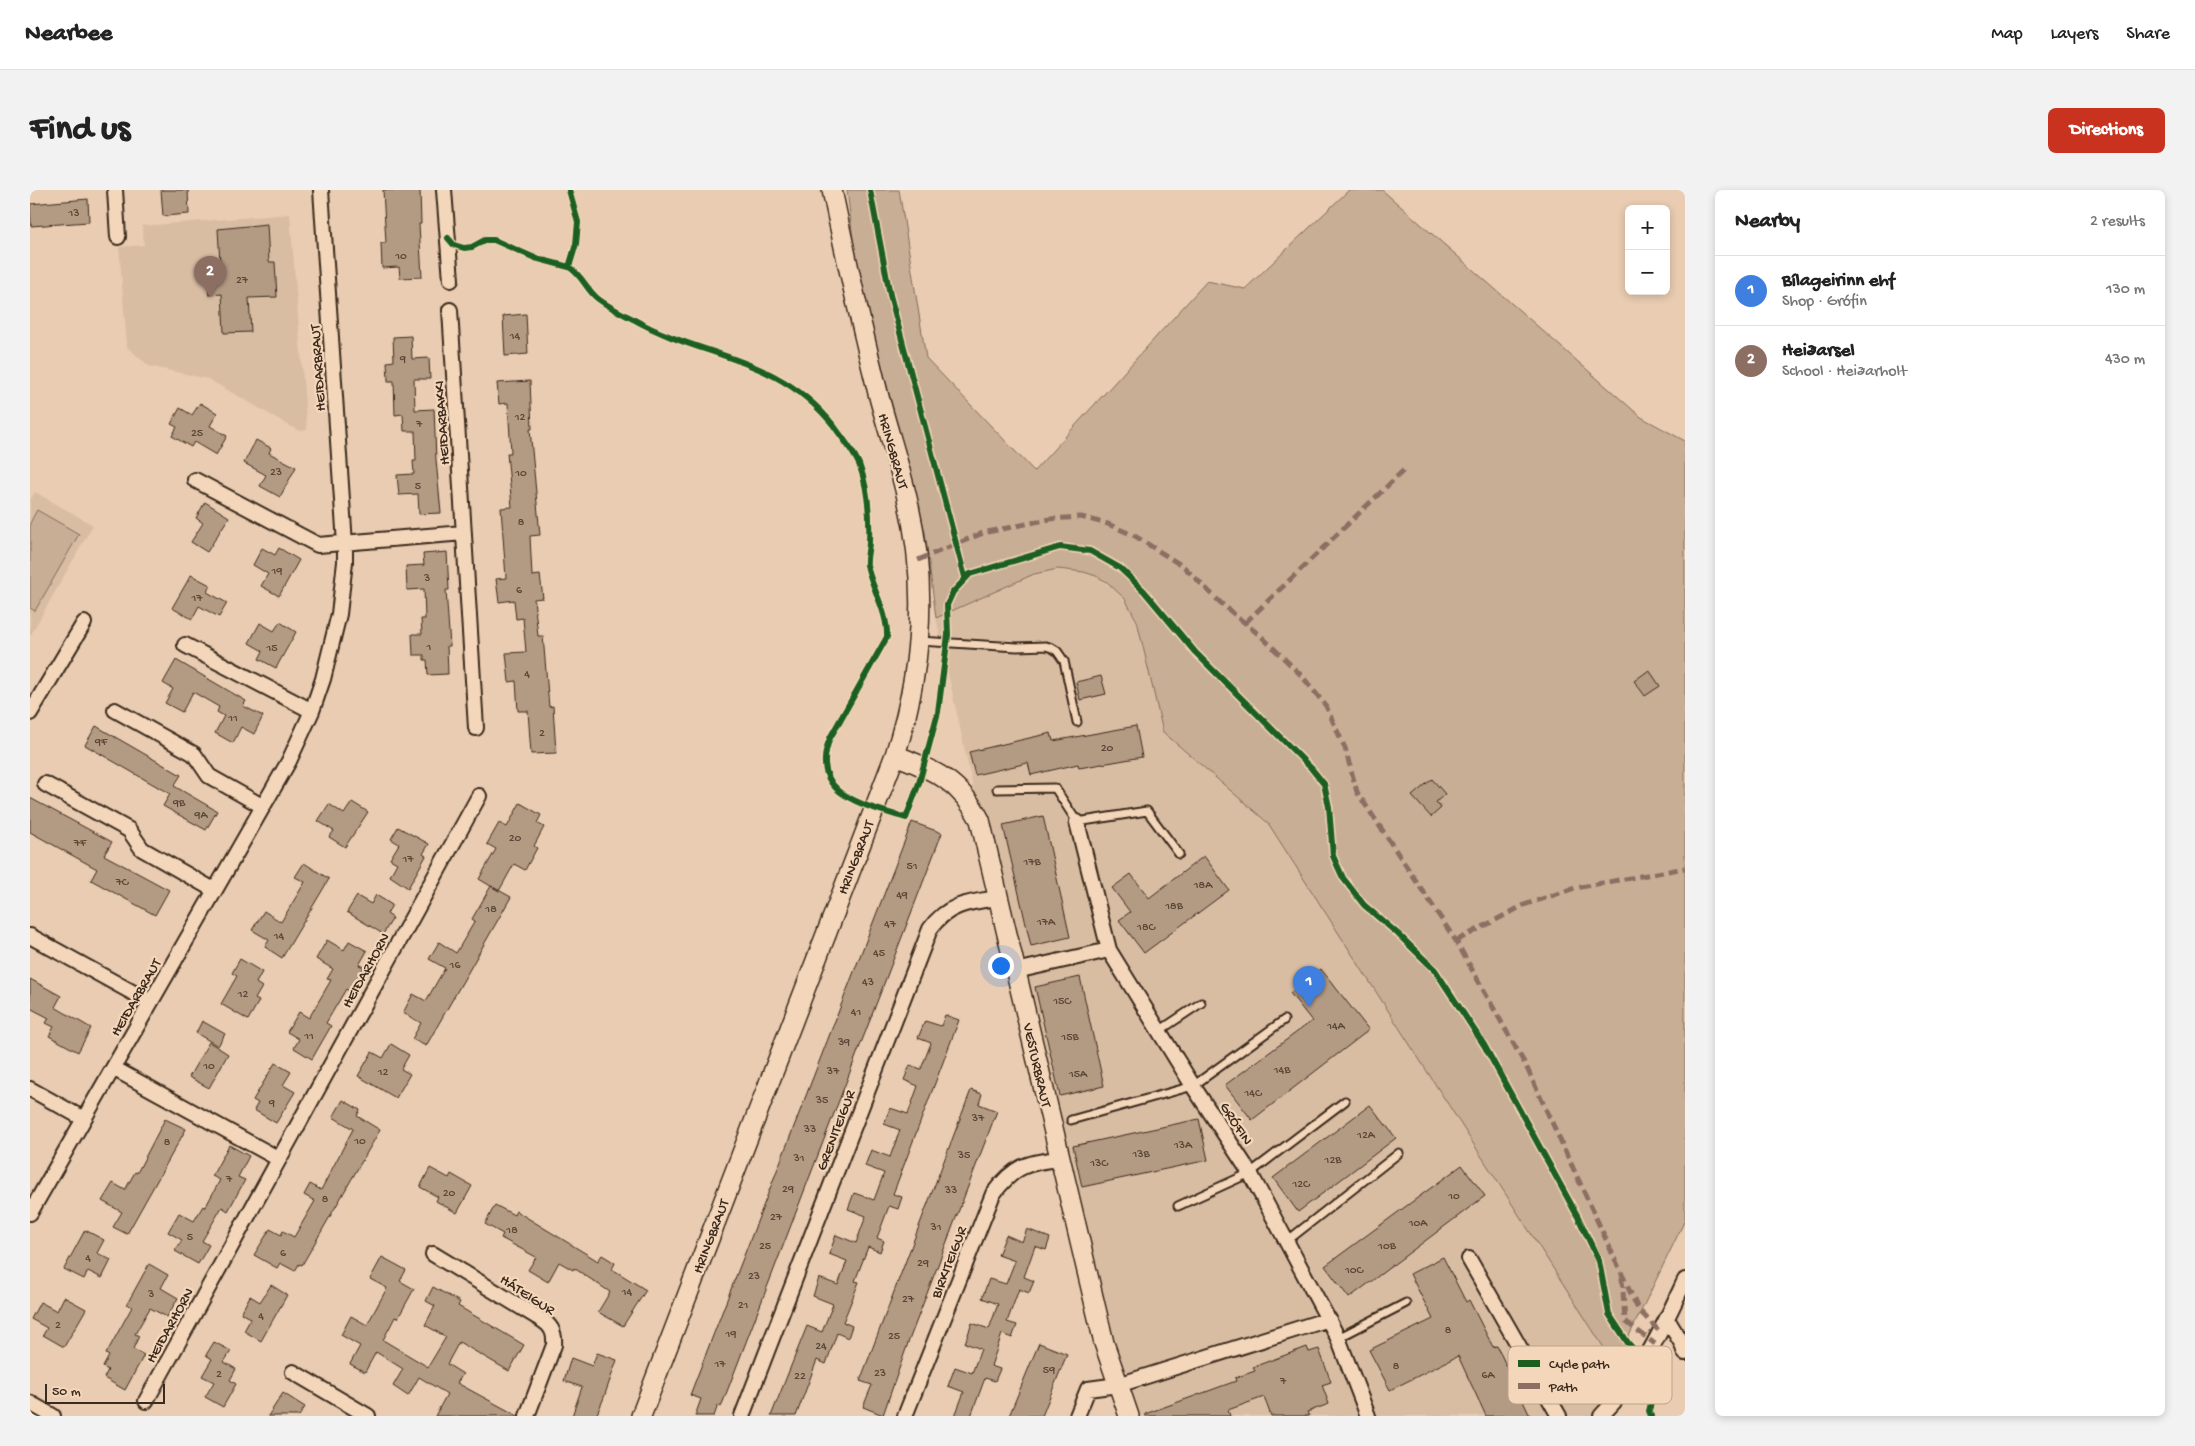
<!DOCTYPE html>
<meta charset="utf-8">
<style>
:root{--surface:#fff;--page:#f2f2f2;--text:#222;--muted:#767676;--line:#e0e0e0;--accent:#c8321e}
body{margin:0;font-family:"Gochi Hand",sans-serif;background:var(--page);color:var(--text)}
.controls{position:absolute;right:15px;top:15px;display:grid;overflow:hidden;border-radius:8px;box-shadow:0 2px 8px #0003}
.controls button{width:45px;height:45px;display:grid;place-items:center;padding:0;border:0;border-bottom:1px solid var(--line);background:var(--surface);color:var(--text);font:25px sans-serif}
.scale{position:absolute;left:15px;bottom:12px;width:120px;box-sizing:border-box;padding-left:5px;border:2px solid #3b2a1e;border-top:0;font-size:14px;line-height:18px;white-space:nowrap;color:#3b2a1e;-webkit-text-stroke:4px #f4d7ba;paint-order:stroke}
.you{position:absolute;left:970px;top:775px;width:18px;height:18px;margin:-12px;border:4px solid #fff;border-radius:50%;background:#1a73e8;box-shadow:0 0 0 8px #1a73e833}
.badge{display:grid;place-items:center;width:32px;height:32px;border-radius:50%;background:var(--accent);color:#fff;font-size:16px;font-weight:700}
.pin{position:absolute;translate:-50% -41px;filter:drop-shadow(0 1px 2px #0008)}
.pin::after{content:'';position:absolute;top:26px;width:18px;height:15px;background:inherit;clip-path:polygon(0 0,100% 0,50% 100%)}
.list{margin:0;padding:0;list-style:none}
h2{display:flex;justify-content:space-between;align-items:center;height:65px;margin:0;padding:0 20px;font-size:21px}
h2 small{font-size:16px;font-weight:400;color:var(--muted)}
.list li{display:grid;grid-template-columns:32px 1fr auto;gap:15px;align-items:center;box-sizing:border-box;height:70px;padding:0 20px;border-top:1px solid var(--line)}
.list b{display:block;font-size:19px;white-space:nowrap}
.list p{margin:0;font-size:16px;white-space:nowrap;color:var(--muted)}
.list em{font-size:16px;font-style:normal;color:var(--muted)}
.map{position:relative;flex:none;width:1655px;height:1226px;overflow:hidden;border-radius:8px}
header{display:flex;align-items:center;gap:30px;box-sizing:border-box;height:70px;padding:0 25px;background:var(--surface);border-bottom:1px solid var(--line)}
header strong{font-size:24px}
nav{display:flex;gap:28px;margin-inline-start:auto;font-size:18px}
.intro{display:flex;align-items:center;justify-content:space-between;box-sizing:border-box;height:120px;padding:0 30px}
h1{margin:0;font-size:35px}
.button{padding:12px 22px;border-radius:8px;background:var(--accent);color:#fff;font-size:18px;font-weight:700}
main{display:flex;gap:30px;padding:0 30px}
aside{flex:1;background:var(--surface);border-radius:8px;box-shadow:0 2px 8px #0003}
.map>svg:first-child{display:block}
</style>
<header>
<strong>Nearbee</strong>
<nav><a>Map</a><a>Layers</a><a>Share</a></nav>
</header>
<div class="intro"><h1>Find us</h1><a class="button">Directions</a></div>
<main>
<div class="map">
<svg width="1655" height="1226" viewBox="0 0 1655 1226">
<rect width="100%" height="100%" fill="#e9ccb1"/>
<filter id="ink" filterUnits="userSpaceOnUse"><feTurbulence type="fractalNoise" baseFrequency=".02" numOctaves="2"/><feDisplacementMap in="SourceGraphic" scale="10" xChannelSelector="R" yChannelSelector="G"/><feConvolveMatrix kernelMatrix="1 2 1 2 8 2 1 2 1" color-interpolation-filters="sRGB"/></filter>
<g filter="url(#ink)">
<path fill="#d9bda3" d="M260,24L277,240L269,241L178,189L119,176L97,157L89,57L114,55L112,36Z
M5,302L63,335L0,446V310Z
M1029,379L1054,382L1066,386L1086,400L1102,420L1110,443L1133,542L1238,633L1585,1175L1582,1215L1571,1226H1099L950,630L906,428L1004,384Z"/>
<path fill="#c9ae96" stroke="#826c5a" d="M817,0H869L896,168L1004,281L1177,91L1215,99L1319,0H1352L1611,227L1655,251V1030L1585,1175L1238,633L1133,542L1107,431L1095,409L1077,392L1066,386L1054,382L1028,379L1004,384L906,428L895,342L827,81Z
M7,320L49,344L5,421L0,418V333Z"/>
<path fill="#b39a83" stroke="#3b2a1e" d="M131,0H158L159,24L133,26Z
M353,0H390L391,34H389L392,87L370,88L369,77L352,78L351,53H356Z
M58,9L59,32L1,36L0,14Z
M237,34L239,72H245L247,107L219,108L221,142L194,143L192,104L179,105L177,75L190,74L188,39Z
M496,124L498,164L475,166L473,126Z
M381,146L382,169L399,168L400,189H384L385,220L404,219L406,270L411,323L389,324L388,304L369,305L367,285L384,284L383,271H386L385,241H374L373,224L365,225L364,191H358L357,172L364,171L363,147Z
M500,191L502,239H500L510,345L500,346L502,386L510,385L513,408L504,409L508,446H513L519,517L523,516L526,563L501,564L498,521H488L486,491L479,492L476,463L496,462L493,428L486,429L484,410L469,412L466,389L476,388L471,318L482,317L477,263H481L478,213L469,214L467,193Z
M170,213L187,223L180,236L197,246L186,265L164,252L161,257L142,246L147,237L141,234L150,218L162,225Z
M226,250L241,258L239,263L266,277L250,307L230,296L236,285L214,273Z
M175,312L199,327L177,362L161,352L173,333L166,328Z
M232,358L245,365L249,358L269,370L249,406L231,396L238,384L223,375Z
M417,362L419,400H416L420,456H417L418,484L398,485L397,470H394V465H383L382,444H392L391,429H395L394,399L377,400L376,376L394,375L393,364Z
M161,385L180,395L177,402L197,413L189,427L169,416L162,429L142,418Z
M250,432L266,442L246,478L229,469L233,461L219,453L230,433L244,441Z
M146,470L216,511L213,516L233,526L224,544L211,537L203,553L185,543L194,526L187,522L189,517L163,502L152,522L135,513L143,499L133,493Z
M1619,480L1630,496L1615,506L1604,491Z
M1071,486L1076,504L1050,510L1046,492Z
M66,536L151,585L144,596L187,621L176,640L133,616L140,604L55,555Z
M1106,536L1112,567L1049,578L1048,574L1001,585L998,573L945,585L939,562L1021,543L1023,551Z
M1402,589L1415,604L1406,612L1411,618L1401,627L1382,606Z
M0,608L82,652L74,665L139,700L125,725L61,690L67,679L0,642Z
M322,612L338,622L315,657L299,647L304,641L288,631L299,614L314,624Z
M490,613L511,625L507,633L514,637L504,656L507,658L495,680L484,674L469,701L449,689L466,659L457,654L469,633L477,637Z
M1013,626L1040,747L1001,756L973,635Z
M882,632L912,643L691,1217L688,1215L684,1226H665L671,1209L660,1205Z
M368,637L399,654L393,664L396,666L378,698L360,686L367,673L360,669L369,654L361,649Z
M1174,666L1199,700L1114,763L1089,730L1100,722L1082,698L1101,684L1119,708Z
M274,673L299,689L252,768L235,757L239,750L222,740L234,721L251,732L275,692L265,687Z
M461,696L481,707L396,856L382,849L391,833L373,823L383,804L396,811L415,778L399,769L409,752L426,763L445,731L442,729Z
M346,705L362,715L357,724L363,728L353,744L317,722L327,706L341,714Z
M297,750L314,760L319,751L337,761L329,775L334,777L320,802L316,799L296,833L301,836L282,869L264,858L269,849L257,842L269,822L279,828L301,790L297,789L303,779L286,769Z
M210,769L232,782L226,793L232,797L225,809L229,811L218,830L191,814L207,786L202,783Z
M1291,779L1339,840L1222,930L1195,895L1282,831L1260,803Z
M1050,787L1074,896L1030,906L1005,797Z
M0,789L31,806L25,817L61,838L48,862L19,846L24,837L16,833L19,828L0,818Z
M915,825L929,830L863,1004L872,1007L868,1019L859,1016L847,1048L854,1051L850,1062L838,1057L825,1091L829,1092L813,1132L822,1136L818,1148L807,1143L796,1174L787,1170L766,1226H741L777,1136L792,1142L803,1114L783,1106L789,1088L808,1095L817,1071L799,1064L806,1045L826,1053L836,1026L818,1019L824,1003L844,1010L854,983L835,976L841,960L860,967L870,940L854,934L860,918L878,924L888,896L874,890L880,875L891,879L901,853L888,848L895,831L911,836Z
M172,831L195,844L188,856L166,843Z
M179,852L198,864L179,898L159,887Z
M361,854L379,865L371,879L380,884L366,908L328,886L342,862L353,868Z
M245,873L261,882L253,895L265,902L246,933L224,920L228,913L223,910Z
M941,900L952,904L949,914L967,921L878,1153L853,1225L833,1217L842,1195L830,1191Z
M313,910L330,920L327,926L350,940L272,1075L269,1074L265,1081L250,1073L247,1078L224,1065L240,1039L251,1045L253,1041L264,1047L285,1011L274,1005L280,994L291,1000L323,939L303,927Z
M1340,915L1366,948L1268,1022L1243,988Z
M135,929L156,939L97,1044L83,1037L92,1022L72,1011L83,993L95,1000L105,982L107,983Z
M1169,929L1178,970L1052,997L1043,956Z
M199,955L219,966L208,987L215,990L198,1021L192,1017L172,1051L179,1055L168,1074L145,1061L152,1050L138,1042L149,1023L164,1031L173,1016L175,1018L190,990L182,986Z
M1432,975L1455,1006L1319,1108L1295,1076Z
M400,978L419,988L421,984L442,996L427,1023L406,1011L408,1007L390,997Z
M465,1015L484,1025L486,1021L568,1071L572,1065L585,1073L582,1079L616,1100L593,1136L568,1122L580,1102L544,1078L543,1080L529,1072L518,1092L498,1080L506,1067L471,1048L473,1044L455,1034Z
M997,1039L1020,1048L1016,1060L1005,1056L994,1087L1004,1091L999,1103L989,1099L977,1132L987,1135L982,1148L972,1144L961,1176L970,1179L965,1191L955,1188L941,1226H925L934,1202L918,1196L925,1177L942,1183L951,1159L935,1153L942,1133L959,1139L968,1114L952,1108L959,1089L976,1094L985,1071L968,1065L976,1045L992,1052Z
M55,1040L74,1050L67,1063L81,1070L72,1088L58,1081L54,1089L34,1079Z
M352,1067L376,1080L370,1091L384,1099L368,1128L365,1127L353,1150L398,1177L416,1147L395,1135L405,1116L396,1111L403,1097L430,1112L428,1116L494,1155L479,1181L429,1152L417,1174L433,1184L427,1193L488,1226H405L417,1204L389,1187L378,1206L363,1196L373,1179L346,1162L335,1182L320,1174L330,1156L311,1145L321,1126L337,1135L357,1098L340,1089Z
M1413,1067L1436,1112L1439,1110L1463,1157L1467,1156L1500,1226H1456L1428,1166L1360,1200L1339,1160L1403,1129L1380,1084Z
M119,1074L138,1085L131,1098L148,1108L137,1127L120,1118L105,1144L109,1146L103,1159L114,1165L95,1200L74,1188L78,1180L73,1177L79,1166L76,1164L102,1117L97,1114Z
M241,1095L257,1105L231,1151L214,1141L221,1128L211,1123L220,1106L230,1112Z
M34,1107L56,1119L34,1157L13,1145L17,1138L1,1129L10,1112L27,1121Z
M184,1152L201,1161L194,1172L206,1179L200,1190L206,1194L193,1217L175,1207L184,1192L172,1186L182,1169L176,1165Z
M1009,1153L1037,1164L1012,1226H979Z
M1277,1157L1279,1162L1289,1159L1301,1192L1292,1195L1299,1214L1277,1222L1279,1226H1241L1234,1207L1198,1220L1200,1226H1115V1224L1206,1191L1205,1188L1225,1181L1223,1177Z
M567,1163L587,1170L573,1210L566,1226H542L552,1197L534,1191L541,1168L562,1176Z
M253,1203L275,1217L269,1226H238Z"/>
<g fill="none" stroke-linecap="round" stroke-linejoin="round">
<defs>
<path id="lane" d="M889,451L987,457L1016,456L1022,458L1027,461L1034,471L1047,532
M967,599L1025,598L1047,632L1117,621L1149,664
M1129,841L1171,813
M1041,930L1163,896L1254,830
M1148,1016L1220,983L1315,911
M1257,1051L1369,963
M1308,1148L1376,1113"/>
<path id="street" d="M85,0L88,47
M414,0L421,90
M420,120L446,538
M165,290L288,355L434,343
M155,455L282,521
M85,520L164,564L179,586L232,616
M0,523L54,433
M15,594L99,640L112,659L184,700
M1047,632L1079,760L1163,896L1220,983L1308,1148L1338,1226
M0,746L120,812
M986,781L1079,760
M83,878L249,969
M0,899L54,929
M0,1023L259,571L282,521L293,489L309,424L315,372V354L291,0
M403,1064L512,1130C522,1136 525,1144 524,1155L497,1226
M1439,1069L1529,1226
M1637,1129L1651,1152L1655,1163
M263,1182L338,1226
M116,1211L449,606
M0,1213L23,1226
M712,1226L900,739C917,714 940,712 968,708
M875,1226L963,1004C984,976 997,972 1030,969
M1047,1226L1058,1199L1088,1195L1299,1129
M1571,1226C1613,1183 1630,1143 1655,1090"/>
<path id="secondary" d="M865,565C904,580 930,591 950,630L1074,1153L1099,1226
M611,1226L865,565C892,481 898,394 877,308C869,273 857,238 848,203C831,135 816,68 802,0"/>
</defs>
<use href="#lane" stroke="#3b2a1e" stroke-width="11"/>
<use href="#street" stroke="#3b2a1e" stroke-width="18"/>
<use href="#secondary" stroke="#3b2a1e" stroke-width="22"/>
<use href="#lane" stroke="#f4d7ba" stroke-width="7"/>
<use href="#street" stroke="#f4d7ba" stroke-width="14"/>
<use href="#secondary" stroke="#f4d7ba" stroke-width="19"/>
<path stroke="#8d6e63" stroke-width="5" stroke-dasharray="10 5" stroke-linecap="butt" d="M888,370L953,343L1020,329L1051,327L1078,334L1105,346L1154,377L1192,414L1233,448L1272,486L1296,516L1315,558L1327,602L1426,751L1496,876L1608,1119L1631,1143
M1215,433L1377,277
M1426,751L1494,715L1545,698L1655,678
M1592,1087L1595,1131L1625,1154"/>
<defs>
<path id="cycleway" d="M539,0L548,32L546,54L539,77C552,85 556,99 567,108C577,116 591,123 603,129C675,170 747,164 804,236C813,249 822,259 829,274C838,297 840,327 839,352C839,359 836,368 837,375C842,399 858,422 857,447L800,548C777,606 836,615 876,628L889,593L908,522L918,445L917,415L923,402L940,384L1030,357L1060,361L1090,378L1114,401L1165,462L1281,578L1294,594L1299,617L1303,666L1313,688L1334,715L1368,744L1405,780L1454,855L1548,1027L1569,1071L1579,1124L1598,1153L1619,1176L1623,1185L1625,1198L1619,1221L1621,1226
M840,0L860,105L935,387
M418,48L424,55L434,58L442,57L455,50H464L505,68L539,77"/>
</defs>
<use href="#cycleway" stroke="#f4d7ba" stroke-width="9"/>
<use href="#cycleway" stroke="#1b5e20" stroke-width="6"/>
</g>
</g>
<g text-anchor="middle" stroke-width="4.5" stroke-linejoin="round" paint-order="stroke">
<g font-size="12" fill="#594637">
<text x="44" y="26">13</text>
<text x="371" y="69">10</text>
<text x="212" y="93">27</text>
<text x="485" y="149">14</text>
<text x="373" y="172">9</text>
<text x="490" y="230">12</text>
<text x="389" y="237">7</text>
<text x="167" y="246">25</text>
<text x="246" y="285">23</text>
<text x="491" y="286">10</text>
<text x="388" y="299">5</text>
<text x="491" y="335">8</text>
<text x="247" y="384">19</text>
<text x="397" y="391">3</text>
<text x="489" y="403">6</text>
<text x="167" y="411">17</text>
<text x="399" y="460">1</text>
<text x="242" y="461">15</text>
<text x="497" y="487">4</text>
<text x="203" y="531">11</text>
<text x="512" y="546">2</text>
<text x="71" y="555">9F</text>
<text x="1077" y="561">20</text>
<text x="149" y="616">9B</text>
<text x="171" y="628">9A</text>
<text x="485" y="651">20</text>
<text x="50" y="656">7F</text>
<text x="378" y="672">17</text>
<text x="1002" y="675">17B</text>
<text x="882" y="679">51</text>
<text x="92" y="695">7C</text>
<text x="1173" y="698">18A</text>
<text x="872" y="708">49</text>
<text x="1144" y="719">18B</text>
<text x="461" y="722">18</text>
<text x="1016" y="735">17A</text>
<text x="860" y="737">47</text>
<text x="1116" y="740">18C</text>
<text x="249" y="749">14</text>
<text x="849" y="766">45</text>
<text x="425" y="778">16</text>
<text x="838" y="795">43</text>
<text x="213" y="807">12</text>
<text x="1032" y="814">15C</text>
<text x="826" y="825">41</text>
<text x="1306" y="839">14A</text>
<text x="279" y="849">11</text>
<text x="1040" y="850">15B</text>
<text x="814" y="855">39</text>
<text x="179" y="879">10</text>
<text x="1252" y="883">14B</text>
<text x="803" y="884">37</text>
<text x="353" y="885">12</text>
<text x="1048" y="887">15A</text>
<text x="1223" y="906">14C</text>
<text x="792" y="913">35</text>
<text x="242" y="916">9</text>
<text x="948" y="931">37</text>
<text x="780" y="942">33</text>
<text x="1336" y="948">12A</text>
<text x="330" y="954">10</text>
<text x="137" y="955">8</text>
<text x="1153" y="958">13A</text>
<text x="1111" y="967">13B</text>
<text x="934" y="968">35</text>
<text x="769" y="971">31</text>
<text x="1303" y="973">12B</text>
<text x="1069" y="976">13C</text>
<text x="199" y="992">7</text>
<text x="1271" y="997">12C</text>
<text x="758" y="1002">29</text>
<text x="921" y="1003">33</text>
<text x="419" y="1006">20</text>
<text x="1424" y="1009">10</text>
<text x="295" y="1012">8</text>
<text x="746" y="1030">27</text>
<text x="1388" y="1036">10A</text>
<text x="906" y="1040">31</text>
<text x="482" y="1043">18</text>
<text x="160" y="1050">5</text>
<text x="735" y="1059">25</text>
<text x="1357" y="1059">10B</text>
<text x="253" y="1066">6</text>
<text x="58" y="1071">4</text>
<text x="893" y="1076">29</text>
<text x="1324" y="1083">10C</text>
<text x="724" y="1089">23</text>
<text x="597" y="1105">14</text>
<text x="121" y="1107">3</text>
<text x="878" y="1112">27</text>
<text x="713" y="1118">21</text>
<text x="231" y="1129">4</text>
<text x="28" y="1138">2</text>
<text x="1418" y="1143">8</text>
<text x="701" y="1147">19</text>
<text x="864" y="1149">25</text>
<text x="791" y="1159">24</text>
<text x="690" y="1177">17</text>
<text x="1366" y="1179">8</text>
<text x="1019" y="1183">59</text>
<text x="850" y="1186">23</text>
<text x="189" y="1187">2</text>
<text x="1458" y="1188">6A</text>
<text x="770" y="1189">22</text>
<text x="1253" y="1194">7</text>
</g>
<g font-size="15" fill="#3b2a1e" stroke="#f4d7ba">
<text transform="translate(287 178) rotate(-94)" y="5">HEIÐARBRAUT</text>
<text transform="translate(411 233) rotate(-94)" y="5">HEIÐARBAKKI</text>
<text transform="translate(864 261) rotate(74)" y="5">HRINGBRAUT</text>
<text transform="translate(825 667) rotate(-69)" y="5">HRINGBRAUT</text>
<text transform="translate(335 780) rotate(-61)" y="5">HEIÐARHORN</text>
<text transform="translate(105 807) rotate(-60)" y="5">HEIÐARBRAUT</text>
<text transform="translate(1008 875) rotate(77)" y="5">VESTURBRAUT</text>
<text transform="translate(1207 933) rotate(57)" y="5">GRÓFIN</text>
<text transform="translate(805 940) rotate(-69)" y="5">GRENITEIGUR</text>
<text transform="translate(680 1046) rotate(-69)" y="5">HRINGBRAUT</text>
<text transform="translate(918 1072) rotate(-69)" y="5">BIRKITEIGUR</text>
<text transform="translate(498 1104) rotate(33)" y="5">HÁTEIGUR</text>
<text transform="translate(139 1135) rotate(-61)" y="5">HEIÐARHORN</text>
</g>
</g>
<rect x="1478" y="1156" width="164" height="58" rx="8" fill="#f4d7ba" stroke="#bca38b" stroke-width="1"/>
<rect x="1488" y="1170" width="22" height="7" fill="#1b5e20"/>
<rect x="1488" y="1193" width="22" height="6" fill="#8d6e63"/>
<g font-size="14" fill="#3b2a1e">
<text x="1519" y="1178">Cycle path</text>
<text x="1519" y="1201">Path</text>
</g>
</svg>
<div class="controls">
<button>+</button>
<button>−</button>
</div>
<div class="scale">50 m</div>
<div class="you"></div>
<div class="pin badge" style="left:1279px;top:817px;background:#3f7fe0">1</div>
<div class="pin badge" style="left:180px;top:107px;background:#8d6e63">2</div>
</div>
<aside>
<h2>Nearby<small>2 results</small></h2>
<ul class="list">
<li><span class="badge" style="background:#3f7fe0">1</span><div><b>Bílageirinn ehf</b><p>Shop · Grófin</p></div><em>130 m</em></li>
<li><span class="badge" style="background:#8d6e63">2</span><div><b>Heiðarsel</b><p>School · Heiðarholt</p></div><em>430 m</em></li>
</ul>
</aside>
</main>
